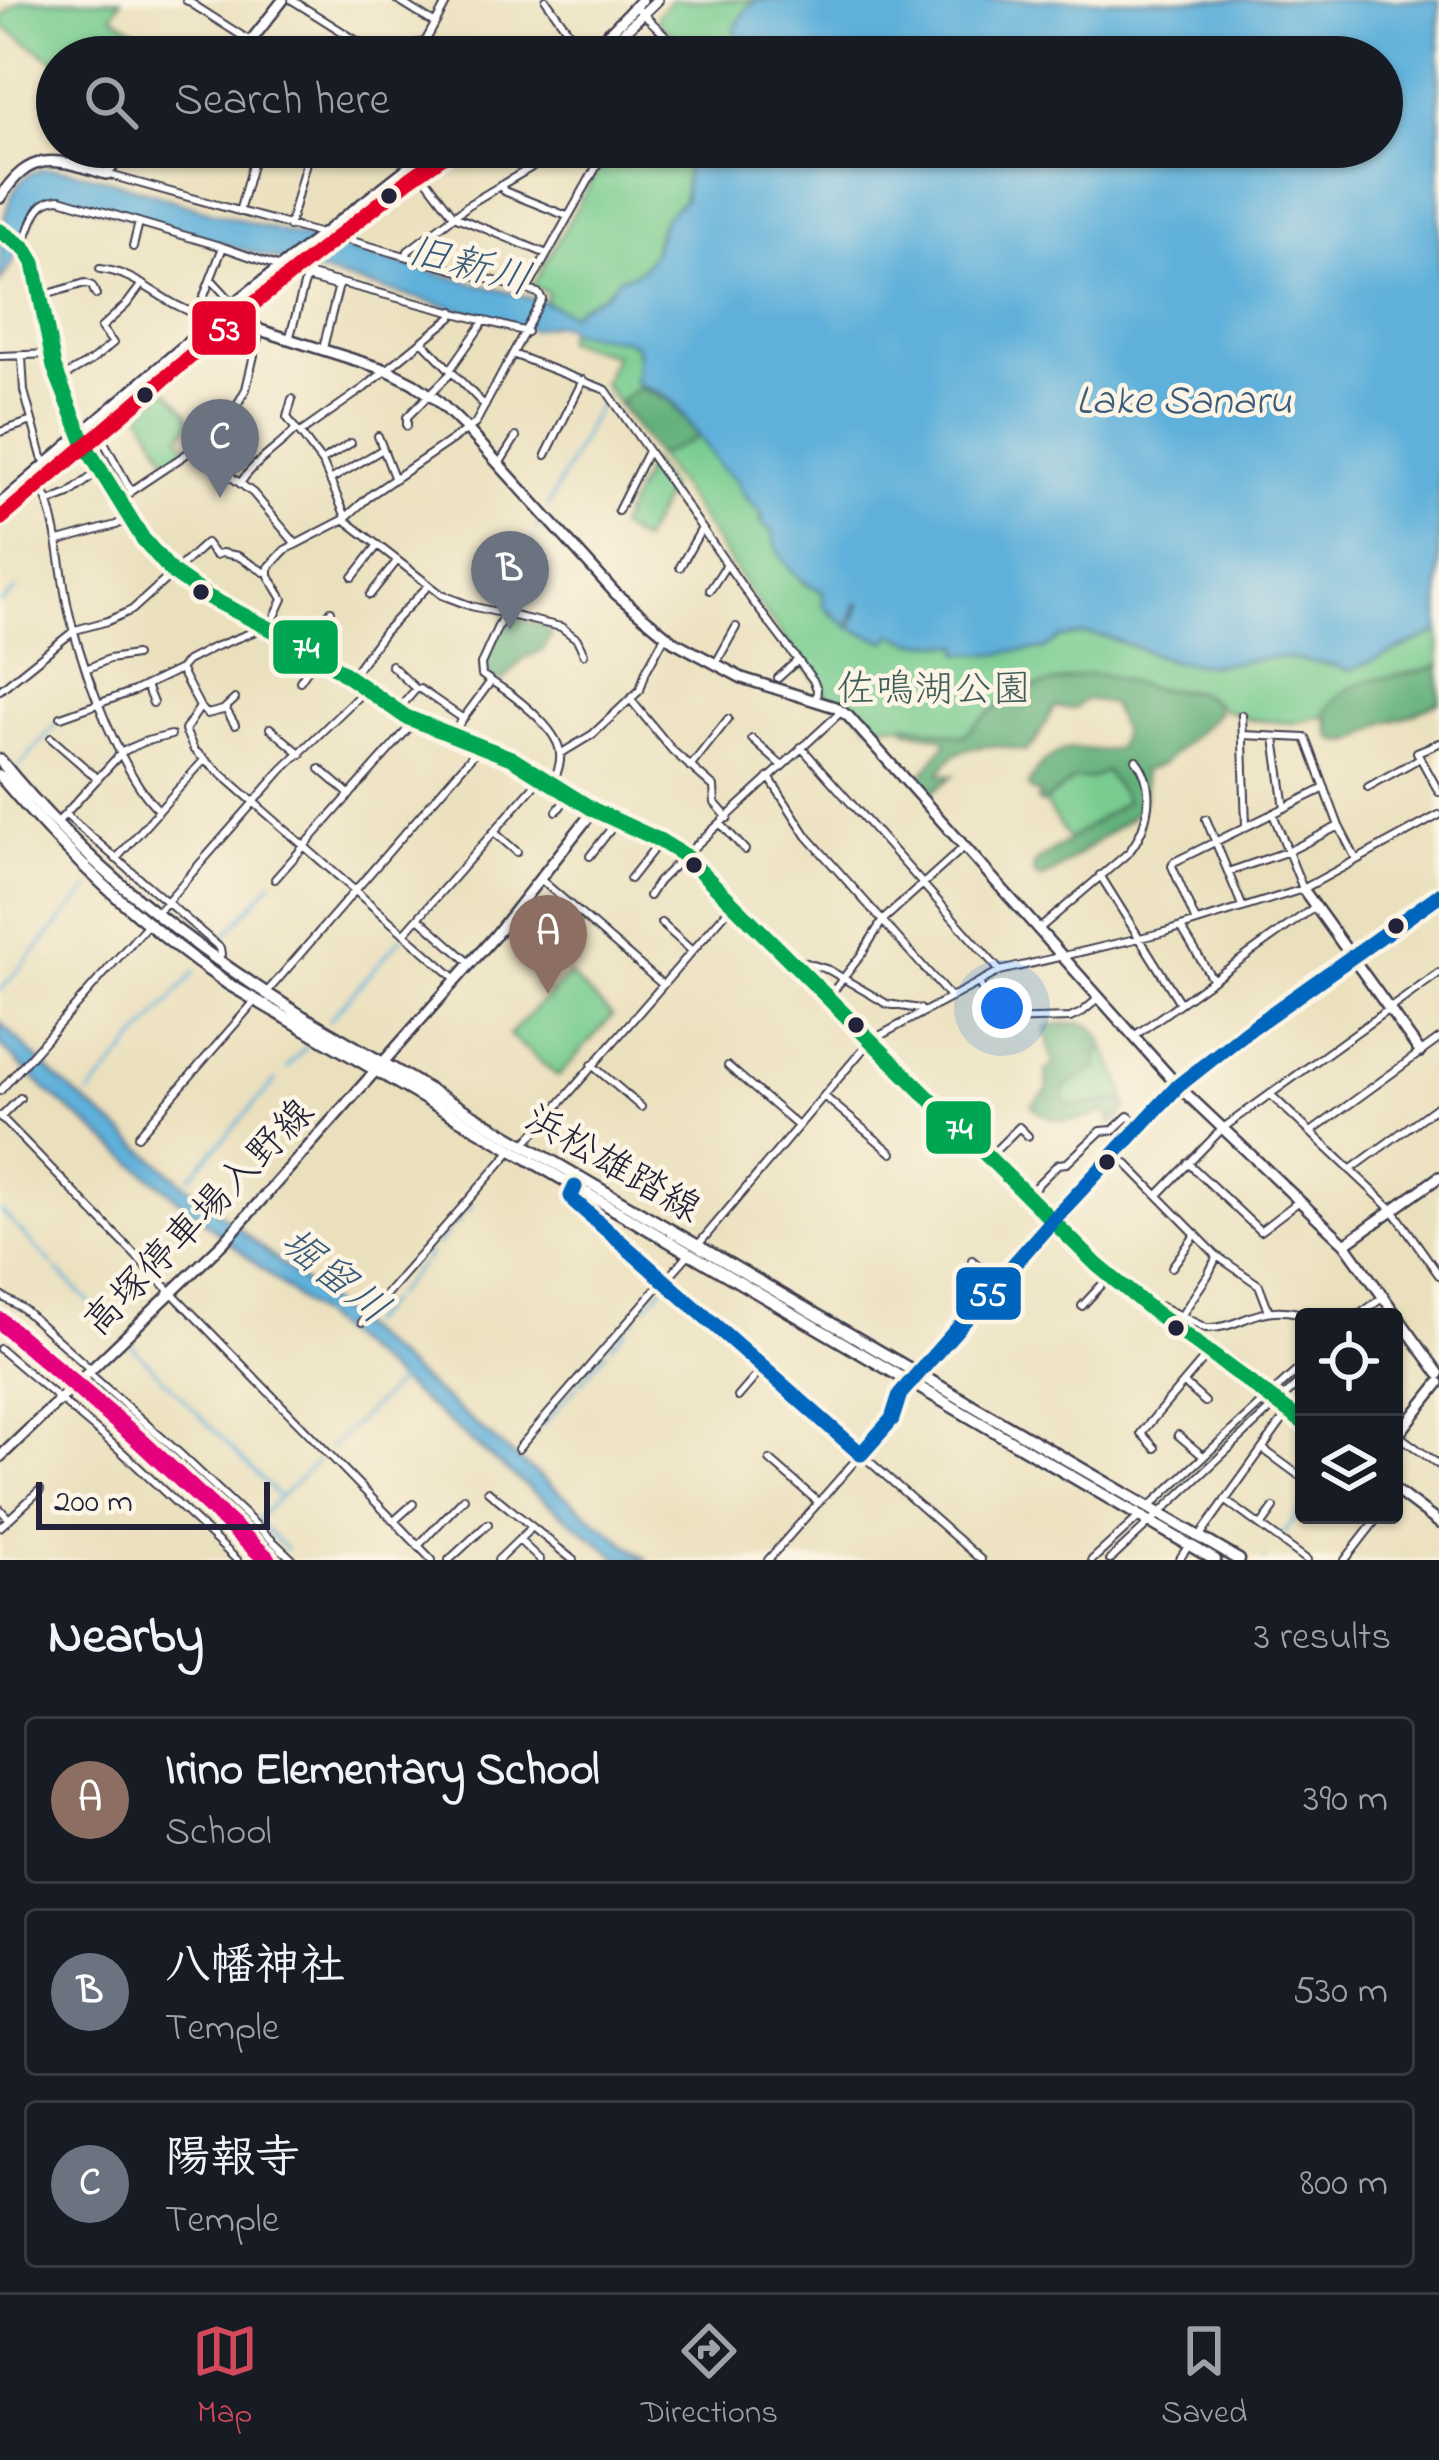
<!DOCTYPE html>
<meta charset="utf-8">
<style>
:root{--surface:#171b24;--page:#20242c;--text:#f1f3f6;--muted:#9ea1a6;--line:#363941;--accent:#d1495b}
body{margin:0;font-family:"Indie Flower","Klee One",sans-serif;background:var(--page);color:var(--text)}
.controls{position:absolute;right:36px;bottom:36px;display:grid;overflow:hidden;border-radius:12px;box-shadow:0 3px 9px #0004}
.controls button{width:108px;height:108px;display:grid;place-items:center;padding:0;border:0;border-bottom:3px solid var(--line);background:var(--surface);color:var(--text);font:60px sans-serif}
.scale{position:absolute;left:36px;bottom:30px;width:234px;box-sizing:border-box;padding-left:12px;border:6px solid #22223b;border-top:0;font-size:33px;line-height:42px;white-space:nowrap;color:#22223b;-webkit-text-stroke:9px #fcf5e5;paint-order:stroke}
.you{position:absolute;left:1002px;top:1008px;width:42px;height:42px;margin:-30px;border:9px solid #fff;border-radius:50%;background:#1a73e8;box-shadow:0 0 0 18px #1a73e833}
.badge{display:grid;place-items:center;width:78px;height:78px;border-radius:50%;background:var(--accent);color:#fff;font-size:39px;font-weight:700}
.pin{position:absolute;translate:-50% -99px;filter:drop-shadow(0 3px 6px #0008)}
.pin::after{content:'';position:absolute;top:63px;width:42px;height:36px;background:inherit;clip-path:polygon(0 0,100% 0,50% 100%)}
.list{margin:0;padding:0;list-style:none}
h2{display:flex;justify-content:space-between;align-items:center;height:156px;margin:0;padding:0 48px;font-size:51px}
h2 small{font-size:39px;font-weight:400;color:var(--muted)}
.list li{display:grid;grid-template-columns:78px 1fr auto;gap:36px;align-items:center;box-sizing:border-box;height:168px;margin:0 24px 24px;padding:0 24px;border:3px solid var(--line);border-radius:12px}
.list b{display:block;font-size:45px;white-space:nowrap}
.list p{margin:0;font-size:39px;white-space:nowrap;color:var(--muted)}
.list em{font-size:39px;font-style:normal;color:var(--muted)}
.icon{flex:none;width:66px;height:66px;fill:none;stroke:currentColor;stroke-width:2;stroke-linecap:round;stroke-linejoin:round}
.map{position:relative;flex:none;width:1439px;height:1560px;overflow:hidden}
.search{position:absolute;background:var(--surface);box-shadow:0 3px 9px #0004;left:36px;right:36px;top:36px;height:132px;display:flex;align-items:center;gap:30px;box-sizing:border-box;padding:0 42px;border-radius:66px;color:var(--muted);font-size:45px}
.sheet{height:732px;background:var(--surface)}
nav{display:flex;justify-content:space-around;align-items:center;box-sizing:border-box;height:168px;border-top:3px solid var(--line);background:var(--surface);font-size:33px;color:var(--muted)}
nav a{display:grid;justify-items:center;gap:6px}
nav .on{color:var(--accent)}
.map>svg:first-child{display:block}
</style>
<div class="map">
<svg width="1439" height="1560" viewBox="0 0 1439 1560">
<rect width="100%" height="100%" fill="#fcf5e5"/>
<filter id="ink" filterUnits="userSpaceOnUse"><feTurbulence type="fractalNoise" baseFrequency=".00833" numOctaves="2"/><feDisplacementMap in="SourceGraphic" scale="24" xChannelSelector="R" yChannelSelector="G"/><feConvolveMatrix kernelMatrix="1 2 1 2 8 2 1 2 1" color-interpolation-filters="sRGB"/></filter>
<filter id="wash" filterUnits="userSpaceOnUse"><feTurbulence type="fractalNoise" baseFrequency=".004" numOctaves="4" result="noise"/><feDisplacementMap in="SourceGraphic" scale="48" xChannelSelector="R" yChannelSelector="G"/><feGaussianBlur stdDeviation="2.7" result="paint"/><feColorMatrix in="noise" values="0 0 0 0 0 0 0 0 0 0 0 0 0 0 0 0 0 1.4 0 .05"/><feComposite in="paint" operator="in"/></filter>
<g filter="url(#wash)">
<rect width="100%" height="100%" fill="#ebe0bd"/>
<path fill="#78cc90" stroke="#4d7766" stroke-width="3" d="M22,0H121L112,15L143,36L128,44L113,57H57V63L0,24L7,11Z
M671,0H756L746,11L737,27L742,46L741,57H664L676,37L657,20L658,14Z
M605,147H698L692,157L697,162L685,174L684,200L659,227L653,253L643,267L635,273L619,278L603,295L580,306L572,314L547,304L545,302L548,293L532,286L609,150Z
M567,331L617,337L635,344L639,359L635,381L644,388L657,391L674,402L721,468L736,480L746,498L762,514L761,521L773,531L803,583L823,592L828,612L844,621L853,616L857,603L860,604L853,629L887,642L892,634L914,642L961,645L960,653L1000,654L1013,650L1044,649L1060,638L1086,634L1107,637L1172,661L1209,665L1278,657L1332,665L1349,671L1439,632V702L1404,718L1386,722L1354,741H1338L1331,738L1325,716L1292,723L1244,719V716L1224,710L1206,696L1188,690L1151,688L1109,676L1089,674L1027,689L990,712L963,736L909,725L869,724L852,707L829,697L753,597L680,488L603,383L615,355L565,341Z
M166,389L187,411L191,422L180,437L189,447L169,462L140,411Z
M650,461L669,488L642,542L618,527Z
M1106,771L1126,801L1069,840L1044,802L1075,779H1091Z
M569,974L612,1016L558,1077L509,1035Z
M1082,1023L1095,1030L1119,1077L1128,1106L1125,1112L1112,1124L1104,1112C1079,1123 1051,1126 1032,1105L1048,1090L1046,1072L1053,1065L1046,1029L1051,1025Z"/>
<path fill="#62b07a" stroke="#42695a" stroke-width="3" d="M639,388L669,400L696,434L695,439L661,454H655L620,404L622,399Z
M510,617L546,626L551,635L543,650L524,658L503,681L492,679L484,673L483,665L505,621Z
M1439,665V702L1404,718L1386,722L1354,741H1338L1332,738L1326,712C1349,670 1399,682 1439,665Z
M1089,674L1109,676L1151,688L1197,692L1215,703L1218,713L1161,765L1143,771C1145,787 1147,801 1135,814L1053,873L1039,879L1033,873L1034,865L1039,860L1126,801L1106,771L1091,779H1075L1041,804L1037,801L1041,795L1032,791L1028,786C1035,770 1039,766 1053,756C1079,738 1093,758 1118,747L1122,731L1111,704L1086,699L1074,709L1054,707L1034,744L1025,751C997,743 951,742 940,774L954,775L930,794L918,780L947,742L943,738L907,730L904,726L909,725L963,736L990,712L1027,689Z
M1082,1023C1094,1025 1102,1035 1103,1047L1096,1057L1098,1068L1065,1088L1063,1097L1067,1104L1073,1106L1124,1100L1127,1110L1112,1124L1104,1112C1080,1123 1054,1125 1033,1107L1034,1103L1048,1090L1046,1072L1053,1065L1046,1029L1051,1025Z"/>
<path fill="#5fb0da" stroke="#40698a" stroke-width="3" d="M756,0H1439V632L1349,671L1332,665L1278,657L1209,665L1172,661L1107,637L1086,634L1060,638L1044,649L1013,651L1000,654L960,653V645L914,642L892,634L888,642L852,629L860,604L857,603L848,627L823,605V592C800,583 774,557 773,532L763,525L762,514L746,498L736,480L721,468L674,402L657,391L636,384L638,351L635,344L626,340L567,331V327L554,324L532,329L341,278L60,197L45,199L37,205L19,251L0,282C0,247 0,193 31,173C40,169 49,168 58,169C111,176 173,202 225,216C331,246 438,273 544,302L571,314L580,306L604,295L619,278L635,273L644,267L653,253L664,218L684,200L686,167L688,163L694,165L697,163L691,158L698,147H1382V57H741V41L734,30L745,11Z
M0,1022L59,1080L515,1457L647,1560H621L507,1471L49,1093L0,1045Z"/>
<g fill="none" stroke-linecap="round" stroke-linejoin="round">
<path stroke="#5fb0da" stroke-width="3" d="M548,506L604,395
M536,530L541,522
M516,575L533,538
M510,587L512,582
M0,603L16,590
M19,767L58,722
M219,943L272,882
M0,991L90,888
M329,1020L402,937
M287,1068L308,1044
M89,1095L195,972
M190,1177L276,1080
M0,1210L52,1264
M467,1212L473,1205
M454,1226L461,1219
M437,1246L448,1233
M424,1261L430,1253
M57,1270L98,1311
M393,1296L420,1265
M655,1296L664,1286
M645,1307L652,1299
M102,1315L107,1320
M632,1322L636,1318
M367,1324L388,1301
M130,1344L279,1497
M611,1346L627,1329
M596,1364L607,1351
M581,1382L594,1366
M542,1426L578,1385
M528,1443L536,1433
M330,1448L400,1380
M522,1449L525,1445
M305,1473L317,1461
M1281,1537L1304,1504
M286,1549L256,1520L302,1476
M1264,1560L1265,1559"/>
</g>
</g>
<g filter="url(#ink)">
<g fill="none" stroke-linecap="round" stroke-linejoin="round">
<defs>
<path id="street" d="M186,0L275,57
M292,0L365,46L366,53
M397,0L434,23
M546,0L584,53
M635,6L669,39L659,57
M347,57L425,42L448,0
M335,147L404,150L454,216L547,254
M106,174L321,234
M501,185L504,191L567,216
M239,212L257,147
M289,227L310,147
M22,246C34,226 32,200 60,199L223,247L280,267
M133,247L139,222
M407,256L408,251L471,203L566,147
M100,269C139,273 161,303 197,314L223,247
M295,271L527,332
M211,279L233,303
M527,290L603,155L602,147
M42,296L85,283L92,286L96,295
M289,340L306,278L339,287
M422,341L485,406
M323,348L339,285
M515,355L606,390L751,599L813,680L817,689L816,701
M0,356L51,354
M22,357L24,391L42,457L47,463
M450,370L485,320
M58,380L91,361L113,343L101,328L127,304L142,284
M292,399L287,417L297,431
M407,426V417L452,372
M0,432L32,421
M99,433L131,491
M378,436L394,477
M546,455L583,380
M210,460L230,439L228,421L246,389L260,330
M321,461L351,443
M499,464L516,437
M330,480L383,449
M241,482C255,461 278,449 295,430
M41,484C56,519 59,554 65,592C73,646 119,774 159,810
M49,502L69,494L99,471
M123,502L131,491L194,449L253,493L296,544
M618,511L648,451
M346,517L323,464L300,433L364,388L452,317L453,311
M344,519L442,595L471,606L561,627L577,639L584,654
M59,541L116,525L129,518
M680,567L702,528
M353,577L378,545
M710,590L727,564
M370,595L397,561
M270,627L283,599L269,576V567L285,550L343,520L372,494L475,424L542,299L538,293L337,237
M306,647L311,636L331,611
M391,665L416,689
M715,665L736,627
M86,669L109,659L135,655
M180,669L200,707L207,714L223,710L235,699
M351,677L384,632L429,585
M778,678L798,660
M300,681L318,655
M491,681L482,675L481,664L504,613
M146,686L153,703
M0,690L75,630L108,621L132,610L206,543L215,555L222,553L238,556L264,572L268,571
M630,699L673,751L714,787L715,803L728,818
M200,707L185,730L194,750L456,979
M225,708L235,725
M397,711L416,689H420L462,718
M1242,715L1246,825
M61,717L134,691L180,669L187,661L212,648L258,630L260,626
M270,728L301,754
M451,735L491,681C511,693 558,728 560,753C561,763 557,774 552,782
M1243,735L1306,738L1339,826L1356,859
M51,738L98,779
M1275,738L1285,808
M752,739L781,765
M1439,743L1417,752L1439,792
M801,747L1000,971
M560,754L593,734L640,690L646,671L665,636
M690,767L728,719
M320,769L350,795
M769,777L807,836L951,998
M1368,787L1420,758
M557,811L570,794
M1273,814L1303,889
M66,815L220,948L221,954L216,961
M1206,819L1243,908
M56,824L122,752L143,742L171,735
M721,824L745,850
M494,832L517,852
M590,856L617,821
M116,859L204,760
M1228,872L1289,851L1339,826
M1100,875L1180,1003
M275,879L415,721
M540,879L663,985
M630,879L660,841
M649,896L658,882L679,861L842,711
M156,914L282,770L366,689
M419,918L470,963
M1196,922L1172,866L1174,862L1325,788
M661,923L692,951
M1181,927L1213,980
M1039,929L1129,852C1149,826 1157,787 1136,760
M404,934L540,779
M791,962L794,959L829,970L887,1004L920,1009L922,1012
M979,982L992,1014L1000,1020L1070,1018L1081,1013L1100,997
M267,992L477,750L480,744
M828,998L861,955L883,920L965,846
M1134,1036L1316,906
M592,1065L641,1107
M728,1066L798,1126
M0,1091L148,924
M1270,1094L1393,1210L1439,1275
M824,1096L892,1153
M0,1116L432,1560
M1,1117L20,1098
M1311,1132L1439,1039
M138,1136L255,1001
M524,1145L734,903
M1115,1152L1217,1256L1259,1285L1269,1311
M988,1158L1019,1127L1028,1136
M1188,1163L1260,1231L1298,1202
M1350,1170L1439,1105
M575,1187L571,1196L574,1201L861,1454L892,1419L898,1398L910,1383
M1158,1195L1223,1128L1439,973
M1026,1196L1058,1164L1067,1163L1101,1131L1113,1130L1128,1116L1140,1125
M698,1245L870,1041L1000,971L1165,932L1303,889L1439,815
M972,1260L997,1281
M1172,1267L1196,1234
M665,1281L689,1254
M0,1295L23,1309L89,1368
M1082,1306L1110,1276
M1154,1312L1160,1306L1206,1328C1229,1329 1242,1318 1263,1313C1279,1308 1296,1312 1312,1317
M1181,1316L1208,1275L1217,1256
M1356,1317L1382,1298
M362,1322L512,1150
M0,1349L121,1451L237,1560
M89,1373L179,1453L293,1560
M1184,1383L1205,1402
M738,1397L763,1368
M1394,1432L1439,1465
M1178,1435L1203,1456
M1155,1448L1141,1433L1209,1353
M518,1449L664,1280
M1263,1449L1304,1479
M770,1460L817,1501
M488,1491L573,1560
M1225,1500L1307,1560
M1148,1508L1304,1364
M0,1509L9,1519L0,1527
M9,1519L40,1490
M394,1521L413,1504
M1261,1526L1274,1508
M1199,1537L1288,1413
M519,1540L540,1560
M418,1546L464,1498
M449,1560L488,1524
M498,1560L532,1527
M768,1560L861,1454L981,1560
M1092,1560L1139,1517
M1110,1560L1304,1378
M1179,1560L1189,1545
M1345,1560L1380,1515"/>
<path id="secondary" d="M238,57L283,0
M579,57L613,29L641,0
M598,57L657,0
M0,198C31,148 57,159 106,174L129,147
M0,231L25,248L34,263L54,367L85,445L143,539L172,572L208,597L306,647L406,717L511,758L594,810L659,840L685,856L1097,1265L1154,1312L1304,1423
M233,304L260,330L387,370L413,383L437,400L468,430L616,594L673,641L742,678L835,707L848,716L1178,1086L1345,1244L1439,1374
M0,504L223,312L434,147
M0,519L231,322L410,179L456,147
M1303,889L1420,1052
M1345,1244L1439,1177
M916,1376L1052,1221L1178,1086L1246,1032L1439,895
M1394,1440L1439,1383
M0,1457L223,1243L494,937L594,810
M1394,1489L1439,1523"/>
<path id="primary" d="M0,760C85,865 188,945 302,1016L1239,1560
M0,776C67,856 142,925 228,984L1215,1560"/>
</defs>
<use href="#street" stroke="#403e4e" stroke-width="10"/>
<use href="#secondary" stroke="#403e4e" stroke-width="14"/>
<use href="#primary" stroke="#403e4e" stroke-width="15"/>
<use href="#street" stroke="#fff" stroke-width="6"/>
<use href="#secondary" stroke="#fff" stroke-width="9"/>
<use href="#primary" stroke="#fff" stroke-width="10"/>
<defs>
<path id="bus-1" d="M0,231L25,248L34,263L54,367L85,445L143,539L172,572L208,597L306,647L406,717L511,758L594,810L659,840L685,856L1097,1265L1154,1312L1304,1423"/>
<path id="bus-2" d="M575,1187L571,1196L574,1201L861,1454L892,1419L900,1394L1052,1221L1178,1086L1246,1032L1439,895"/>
<path id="bus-3" d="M0,519L231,322L410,179L456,147"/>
</defs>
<use href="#bus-1" stroke="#fcf5e5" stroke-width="24"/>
<use href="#bus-2" stroke="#fcf5e5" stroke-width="24"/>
<use href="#bus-3" stroke="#fcf5e5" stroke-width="24"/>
<use href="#bus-1" stroke="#00a651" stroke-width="15"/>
<use href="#bus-2" stroke="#0065bd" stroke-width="15"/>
<use href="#bus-3" stroke="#e4002b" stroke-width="15"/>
<defs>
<path id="rail-1" d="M0,1321L137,1438L268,1560"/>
</defs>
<use href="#rail-1" stroke="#fcf5e5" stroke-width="27"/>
<use href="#rail-1" stroke="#e5007d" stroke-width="18"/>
</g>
</g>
<g fill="#22223b" stroke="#fcf5e5" stroke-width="4.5">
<circle cx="389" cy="196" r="10"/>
<circle cx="145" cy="395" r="10"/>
<circle cx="201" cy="592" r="10"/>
<circle cx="694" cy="865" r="10"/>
<circle cx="1396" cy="926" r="10"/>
<circle cx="856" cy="1025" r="10"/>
<circle cx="1107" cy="1162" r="10"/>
<circle cx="1176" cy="1328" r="10"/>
</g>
<g text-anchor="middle" stroke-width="9" stroke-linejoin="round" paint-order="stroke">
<g font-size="39" fill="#405e59" stroke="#fcf5e5">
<text x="934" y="701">佐鳴湖公園</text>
</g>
<g font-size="39" fill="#22223b" stroke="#fcf5e5">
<text transform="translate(614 1162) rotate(30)" y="14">浜松雄踏線</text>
<text transform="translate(197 1216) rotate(-46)" y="14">高塚停車場入野線</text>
</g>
<g font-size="42" font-style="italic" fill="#3a5b7b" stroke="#fcf5e5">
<text transform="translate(470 263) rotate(15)" y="15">旧新川</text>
<text x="1184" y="413">Lake Sanaru</text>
<text transform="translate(336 1274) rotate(39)" y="15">堀留川</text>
</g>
</g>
<g stroke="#fcf5e5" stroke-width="4.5">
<rect x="190" y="299" width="68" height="58" rx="12" fill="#e4002b"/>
<rect x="271" y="618" width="69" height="58" rx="12" fill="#00a651"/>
<rect x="924" y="1099" width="69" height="57" rx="12" fill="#00a651"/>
<rect x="954" y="1265" width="69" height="57" rx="12" fill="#0065bd"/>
</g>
<g font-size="33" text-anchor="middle" font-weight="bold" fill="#fff">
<text x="224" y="340">53</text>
<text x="306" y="658">74</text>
<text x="959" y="1139">74</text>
<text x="988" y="1305">55</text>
</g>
</svg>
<div class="controls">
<button><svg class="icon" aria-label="locate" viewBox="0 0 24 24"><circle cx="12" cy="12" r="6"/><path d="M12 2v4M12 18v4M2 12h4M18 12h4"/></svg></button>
<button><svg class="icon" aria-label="layers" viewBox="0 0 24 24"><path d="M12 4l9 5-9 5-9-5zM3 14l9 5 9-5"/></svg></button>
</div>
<div class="scale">200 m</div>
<div class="you"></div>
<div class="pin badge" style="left:548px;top:994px;background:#8d6e63">A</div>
<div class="pin badge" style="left:510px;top:630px;background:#6b7280">B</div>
<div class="pin badge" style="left:220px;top:498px;background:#6b7280">C</div>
<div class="search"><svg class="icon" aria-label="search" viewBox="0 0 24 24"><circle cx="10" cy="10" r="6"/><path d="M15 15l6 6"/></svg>Search here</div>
</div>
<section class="sheet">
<h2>Nearby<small>3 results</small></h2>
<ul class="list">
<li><span class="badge" style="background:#8d6e63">A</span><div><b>Irino Elementary School</b><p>School</p></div><em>390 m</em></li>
<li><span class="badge" style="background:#6b7280">B</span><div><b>八幡神社</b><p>Temple</p></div><em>530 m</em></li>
<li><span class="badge" style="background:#6b7280">C</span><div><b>陽報寺</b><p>Temple</p></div><em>800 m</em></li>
</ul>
</section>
<nav>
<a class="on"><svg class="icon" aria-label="map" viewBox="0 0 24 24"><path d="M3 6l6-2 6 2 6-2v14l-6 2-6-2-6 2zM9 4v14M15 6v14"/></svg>Map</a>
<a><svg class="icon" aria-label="directions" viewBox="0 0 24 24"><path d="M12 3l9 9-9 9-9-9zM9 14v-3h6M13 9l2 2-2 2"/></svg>Directions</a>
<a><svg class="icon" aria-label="saved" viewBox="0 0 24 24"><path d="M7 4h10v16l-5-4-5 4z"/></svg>Saved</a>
</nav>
